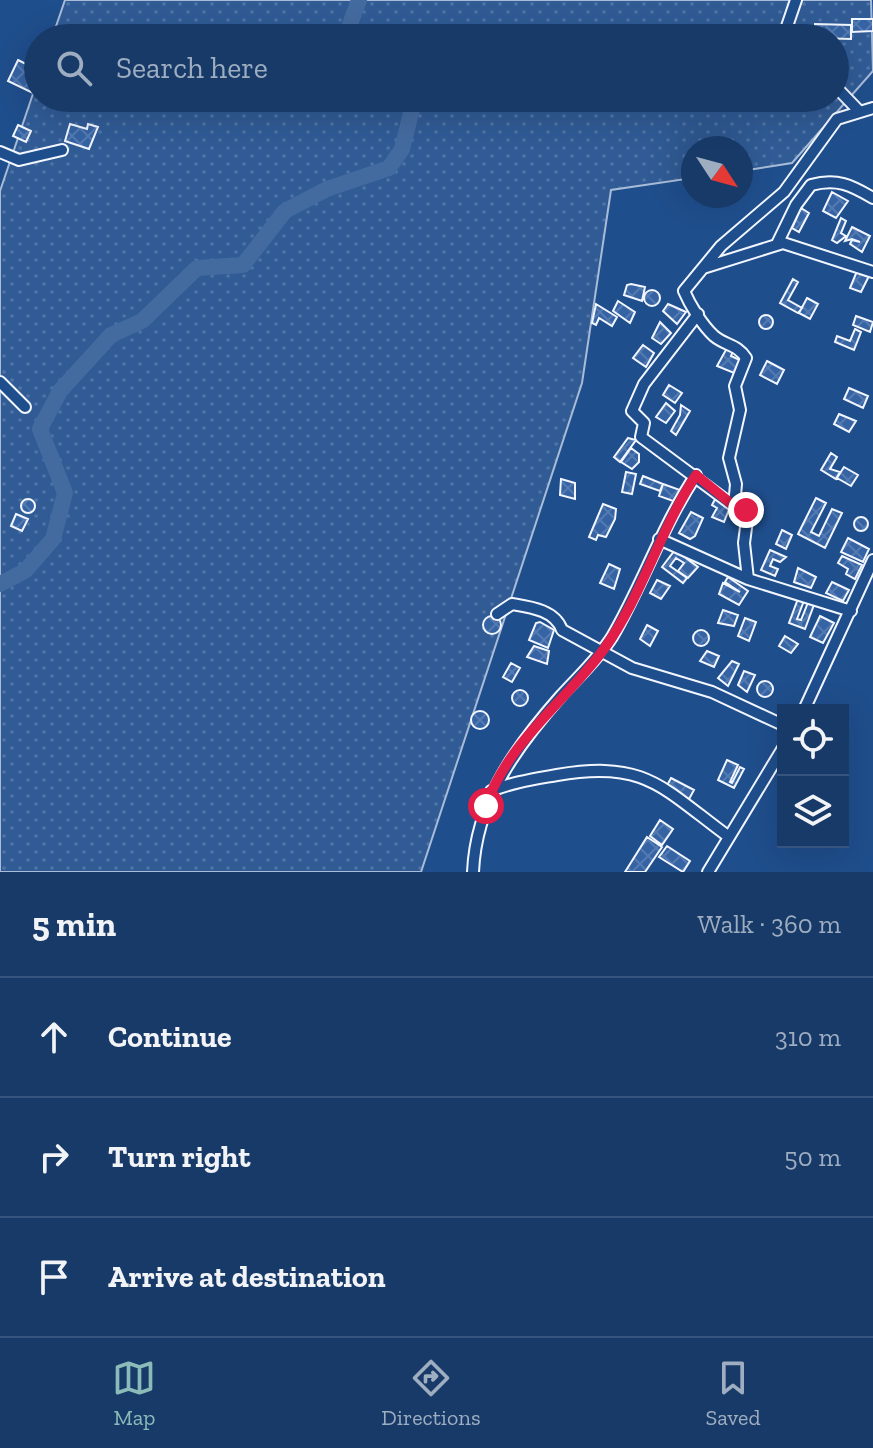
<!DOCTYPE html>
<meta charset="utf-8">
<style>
:root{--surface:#173a69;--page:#244571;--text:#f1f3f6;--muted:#9eadc0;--line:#36547d;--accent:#8bbbb9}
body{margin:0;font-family:"Zilla Slab",serif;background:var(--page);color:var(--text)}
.controls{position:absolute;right:24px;bottom:24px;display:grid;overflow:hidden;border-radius:0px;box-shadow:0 8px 32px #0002}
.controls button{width:72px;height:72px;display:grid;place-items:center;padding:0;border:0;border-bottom:2px solid var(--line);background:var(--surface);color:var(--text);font:40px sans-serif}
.compass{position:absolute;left:681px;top:136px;width:72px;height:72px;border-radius:50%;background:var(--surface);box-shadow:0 8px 32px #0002;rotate:126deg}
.stop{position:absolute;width:24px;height:24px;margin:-18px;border:6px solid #e11d48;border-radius:50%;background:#fff}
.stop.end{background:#e11d48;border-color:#fff;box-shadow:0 2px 8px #0008}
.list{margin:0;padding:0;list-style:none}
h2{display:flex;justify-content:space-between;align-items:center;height:104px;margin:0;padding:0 32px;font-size:34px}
h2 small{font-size:26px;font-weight:400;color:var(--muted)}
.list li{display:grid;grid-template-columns:52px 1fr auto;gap:24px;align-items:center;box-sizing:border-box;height:120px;padding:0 32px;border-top:2px solid var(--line)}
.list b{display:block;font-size:30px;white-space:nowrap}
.list em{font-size:26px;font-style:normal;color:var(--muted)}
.icon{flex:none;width:44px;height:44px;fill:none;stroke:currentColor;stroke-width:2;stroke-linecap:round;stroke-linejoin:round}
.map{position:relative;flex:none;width:873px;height:872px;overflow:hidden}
.search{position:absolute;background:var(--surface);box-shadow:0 8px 32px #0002;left:24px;right:24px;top:24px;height:88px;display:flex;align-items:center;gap:20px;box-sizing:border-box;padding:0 28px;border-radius:44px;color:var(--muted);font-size:30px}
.sheet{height:464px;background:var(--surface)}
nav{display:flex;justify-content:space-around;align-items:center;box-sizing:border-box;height:112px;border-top:2px solid var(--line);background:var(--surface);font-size:22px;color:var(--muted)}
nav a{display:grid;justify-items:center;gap:4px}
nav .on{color:var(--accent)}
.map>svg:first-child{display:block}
</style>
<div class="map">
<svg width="873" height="872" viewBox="0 0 873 872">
<defs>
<pattern id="grass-dots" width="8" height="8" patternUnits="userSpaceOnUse" patternTransform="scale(2)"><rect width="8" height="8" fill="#305b95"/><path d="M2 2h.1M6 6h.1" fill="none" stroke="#4e73a5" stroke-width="1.8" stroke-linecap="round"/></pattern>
<pattern id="building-cross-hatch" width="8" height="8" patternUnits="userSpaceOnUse" patternTransform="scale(2)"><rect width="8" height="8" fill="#3563a3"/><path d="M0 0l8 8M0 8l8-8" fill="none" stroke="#537ab1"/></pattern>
</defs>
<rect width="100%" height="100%" fill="#1f4e8c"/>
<path fill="url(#grass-dots)" stroke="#a8bbd7" stroke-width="2" d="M65,0H871L873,71L792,163L741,171V148H693V178L611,190L582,383L421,872H0V191L38,79V98H835V38H52Z"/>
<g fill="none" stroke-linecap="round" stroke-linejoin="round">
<path stroke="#446ba0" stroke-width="16" d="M345,38L359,0
M0,584L25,571L53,539L65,493L40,429L60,391L111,335L142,321L197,268L243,265L285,211L327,189L389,168L402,149L412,109L410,98"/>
</g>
<path fill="url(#building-cross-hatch)" stroke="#f2f6ff" stroke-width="2" d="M852,19H873V31L852,32Z
M815,24L851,25V39L814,38Z
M18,60L38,70L37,95L8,81Z
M70,124L87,129L88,124L98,127L89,149L65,141Z
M18,125L31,131L26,142L13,136Z
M832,192L848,201L836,218L823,211Z
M801,208L809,213L799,232L792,228Z
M841,218L846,221L841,233L846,236L837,243L832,240Z
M852,227L870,236L862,252L850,244L852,240L860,242L852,239L845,241Z
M857,271L869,276L861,292L850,288Z
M793,279L798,282L788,300L802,308L798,313L780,303Z
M631,284L645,287L642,301L624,295L627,285Z
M644 298a8 8 0 1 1 16 0a8 8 0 1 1-16 0Z
M807,298L818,304L810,319L799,313Z
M618,301L635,312L630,323L613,311Z
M596,304L617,317L612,326L599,318L596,325L592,323Z
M668,304L686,312L677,324L663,311Z
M759 322a7 7 0 1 1 14 0a7 7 0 1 1-14 0Z
M856,316L873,322L870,332L853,325Z
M660,322L671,333L661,344L652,338Z
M855,329L861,332L854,350L835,342L837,336L850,341Z
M643,345L654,353L646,367L633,358Z
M727,348L733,351L731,356L744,362L739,375L717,366Z
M767,361L784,370L777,384L760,375Z
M669,385L682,393L675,403L663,395Z
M849,388L868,396L863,408L844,399Z
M666,403L675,411L666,423L656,417Z
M681,405L690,411L676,435L671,431L680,415Z
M839,414L856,421L849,432L834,424Z
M628,438L636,440L620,462L614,457Z
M631,448L639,454V462L632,469L621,462Z
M831,453L837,457L830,469L840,472L836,479L821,470Z
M844,467L858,475L851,486L837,478Z
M626,472L636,474L632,494L622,492Z
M643,476L663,484L660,491L640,484Z
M561,479L575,483V499L560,495Z
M663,484L680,490L676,502L659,496Z
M816,498L826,503L811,532L819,536L832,509L842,513L825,548L798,534Z
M21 506a7 7 0 1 1 14 0a7 7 0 1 1-14 0Z
M715,499L730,507L724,522L712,517L717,508L712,505Z
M603,504L616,509L615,519L606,537L598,535L596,540L589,537Z
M691,512L703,518L695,536L690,539L679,533Z
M16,514L28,519L22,531L11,526Z
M854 524a7 7 0 1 1 14 0a7 7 0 1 1-14 0Z
M782,530L792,535L786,549L776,544Z
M848,538L869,549L863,562L841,552Z
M675,550L698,567L688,578L678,571L684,563L676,558L670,566L687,578L683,583L662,567Z
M770,550L786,557L780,562L773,559L770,566L778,569L775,576L761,570Z
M842,556L862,565L855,579L846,574L848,569L838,563Z
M609,564L620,569L614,589L600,583Z
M798,568L816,577L811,588L794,582Z
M728,577L748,591L739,605L719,594L723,583L740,592L725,582Z
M657,580L670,586L661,599L650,593Z
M832,582L849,590L843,601L826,593Z
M799,596L805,598L797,619L801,620L809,600L815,602L805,629L789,623Z
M723,610L738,615L734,626L718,623Z
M820,616L834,623L823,643L810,637Z
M483 625a9 9 0 1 1 18 0a9 9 0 1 1-18 0Z
M745,618L756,622L749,641L738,636Z
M540,622L554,630L548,648L529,640L536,623Z
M647,625L658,631L650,646L640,639Z
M693 638a8 8 0 1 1 16 0a8 8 0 1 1-16 0Z
M785,636L798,644L791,653L779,646Z
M534,646L549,651L547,664L527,657Z
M707,651L719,656L714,667L700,661Z
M732,661L739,664L728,686L718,678Z
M511,663L520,668L512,682L503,677Z
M744,671L755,675L747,692L738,685Z
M757 689a8 8 0 1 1 16 0a8 8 0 1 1-16 0Z
M512 698a8 8 0 1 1 16 0a8 8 0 1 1-16 0Z
M471 720a9 9 0 1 1 18 0a9 9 0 1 1-18 0Z
M727,760L738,765L730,782L732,783L740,767L744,769L734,788L718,780Z
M671,778L694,790L688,801L665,789Z
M660,820L673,829L662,845L650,836Z
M647,837L662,847L645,872H625Z
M667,846L690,861L683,872L659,857Z"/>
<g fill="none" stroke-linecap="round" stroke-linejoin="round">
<defs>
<path id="minor" d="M783,38L796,0
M835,86L859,111
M0,152L19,160L62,150
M777,244L796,205L811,185C837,178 851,185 873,198
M703,268L783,243L873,272
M698,314L644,384L632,411L644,423L641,437L734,506L748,512L744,543L748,579
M0,382L25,407
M734,506L736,484L729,458L740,410L735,386L746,358C737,344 726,346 714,336C702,325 690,305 684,291L721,246L784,192L837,119L873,108
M659,539L748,579L851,611
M497,614L512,604C530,607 555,610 562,630L632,668L712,692L783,725
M804,710L873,560
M491,791C513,782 535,779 557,775C646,760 661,787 729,837
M473,872C476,802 515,748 560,697C578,677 598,659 612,637C643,584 662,526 696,475
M708,872L783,748"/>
</defs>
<use href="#minor" stroke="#f2f6ff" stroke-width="14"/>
<use href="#minor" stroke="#1f4e8c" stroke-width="10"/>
</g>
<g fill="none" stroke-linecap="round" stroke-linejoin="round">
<path stroke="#e11d48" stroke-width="10" d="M486,806C507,743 566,701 604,649C642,596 660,530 696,475L734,506L746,510"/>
</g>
</svg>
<div class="controls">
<button><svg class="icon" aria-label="locate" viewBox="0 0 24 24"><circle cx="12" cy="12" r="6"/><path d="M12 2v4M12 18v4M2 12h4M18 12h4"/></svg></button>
<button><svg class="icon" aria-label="layers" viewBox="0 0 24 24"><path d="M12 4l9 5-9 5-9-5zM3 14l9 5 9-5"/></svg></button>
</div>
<svg class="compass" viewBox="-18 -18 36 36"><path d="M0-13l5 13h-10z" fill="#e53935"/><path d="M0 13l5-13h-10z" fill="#9eadc0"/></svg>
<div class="stop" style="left:486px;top:806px"></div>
<div class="stop end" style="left:746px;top:510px"></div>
<div class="search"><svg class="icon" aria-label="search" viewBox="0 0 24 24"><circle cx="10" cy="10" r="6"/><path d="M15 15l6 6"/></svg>Search here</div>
</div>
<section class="sheet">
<h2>5 min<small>Walk · 360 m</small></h2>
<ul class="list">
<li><svg class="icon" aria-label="ahead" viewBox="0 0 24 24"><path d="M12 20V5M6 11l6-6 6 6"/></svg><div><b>Continue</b></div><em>310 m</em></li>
<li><svg class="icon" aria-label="right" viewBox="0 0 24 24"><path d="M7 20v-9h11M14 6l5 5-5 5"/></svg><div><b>Turn right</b></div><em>50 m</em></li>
<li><svg class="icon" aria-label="arrive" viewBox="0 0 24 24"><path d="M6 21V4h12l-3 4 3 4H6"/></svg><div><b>Arrive at destination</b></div></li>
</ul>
</section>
<nav>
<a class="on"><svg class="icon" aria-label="map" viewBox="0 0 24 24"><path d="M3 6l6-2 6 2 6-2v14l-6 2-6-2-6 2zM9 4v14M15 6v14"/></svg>Map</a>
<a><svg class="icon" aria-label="directions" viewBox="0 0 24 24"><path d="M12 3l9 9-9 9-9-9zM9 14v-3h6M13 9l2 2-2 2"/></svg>Directions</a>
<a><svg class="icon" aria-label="saved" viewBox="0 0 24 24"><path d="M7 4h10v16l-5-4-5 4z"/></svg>Saved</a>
</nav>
